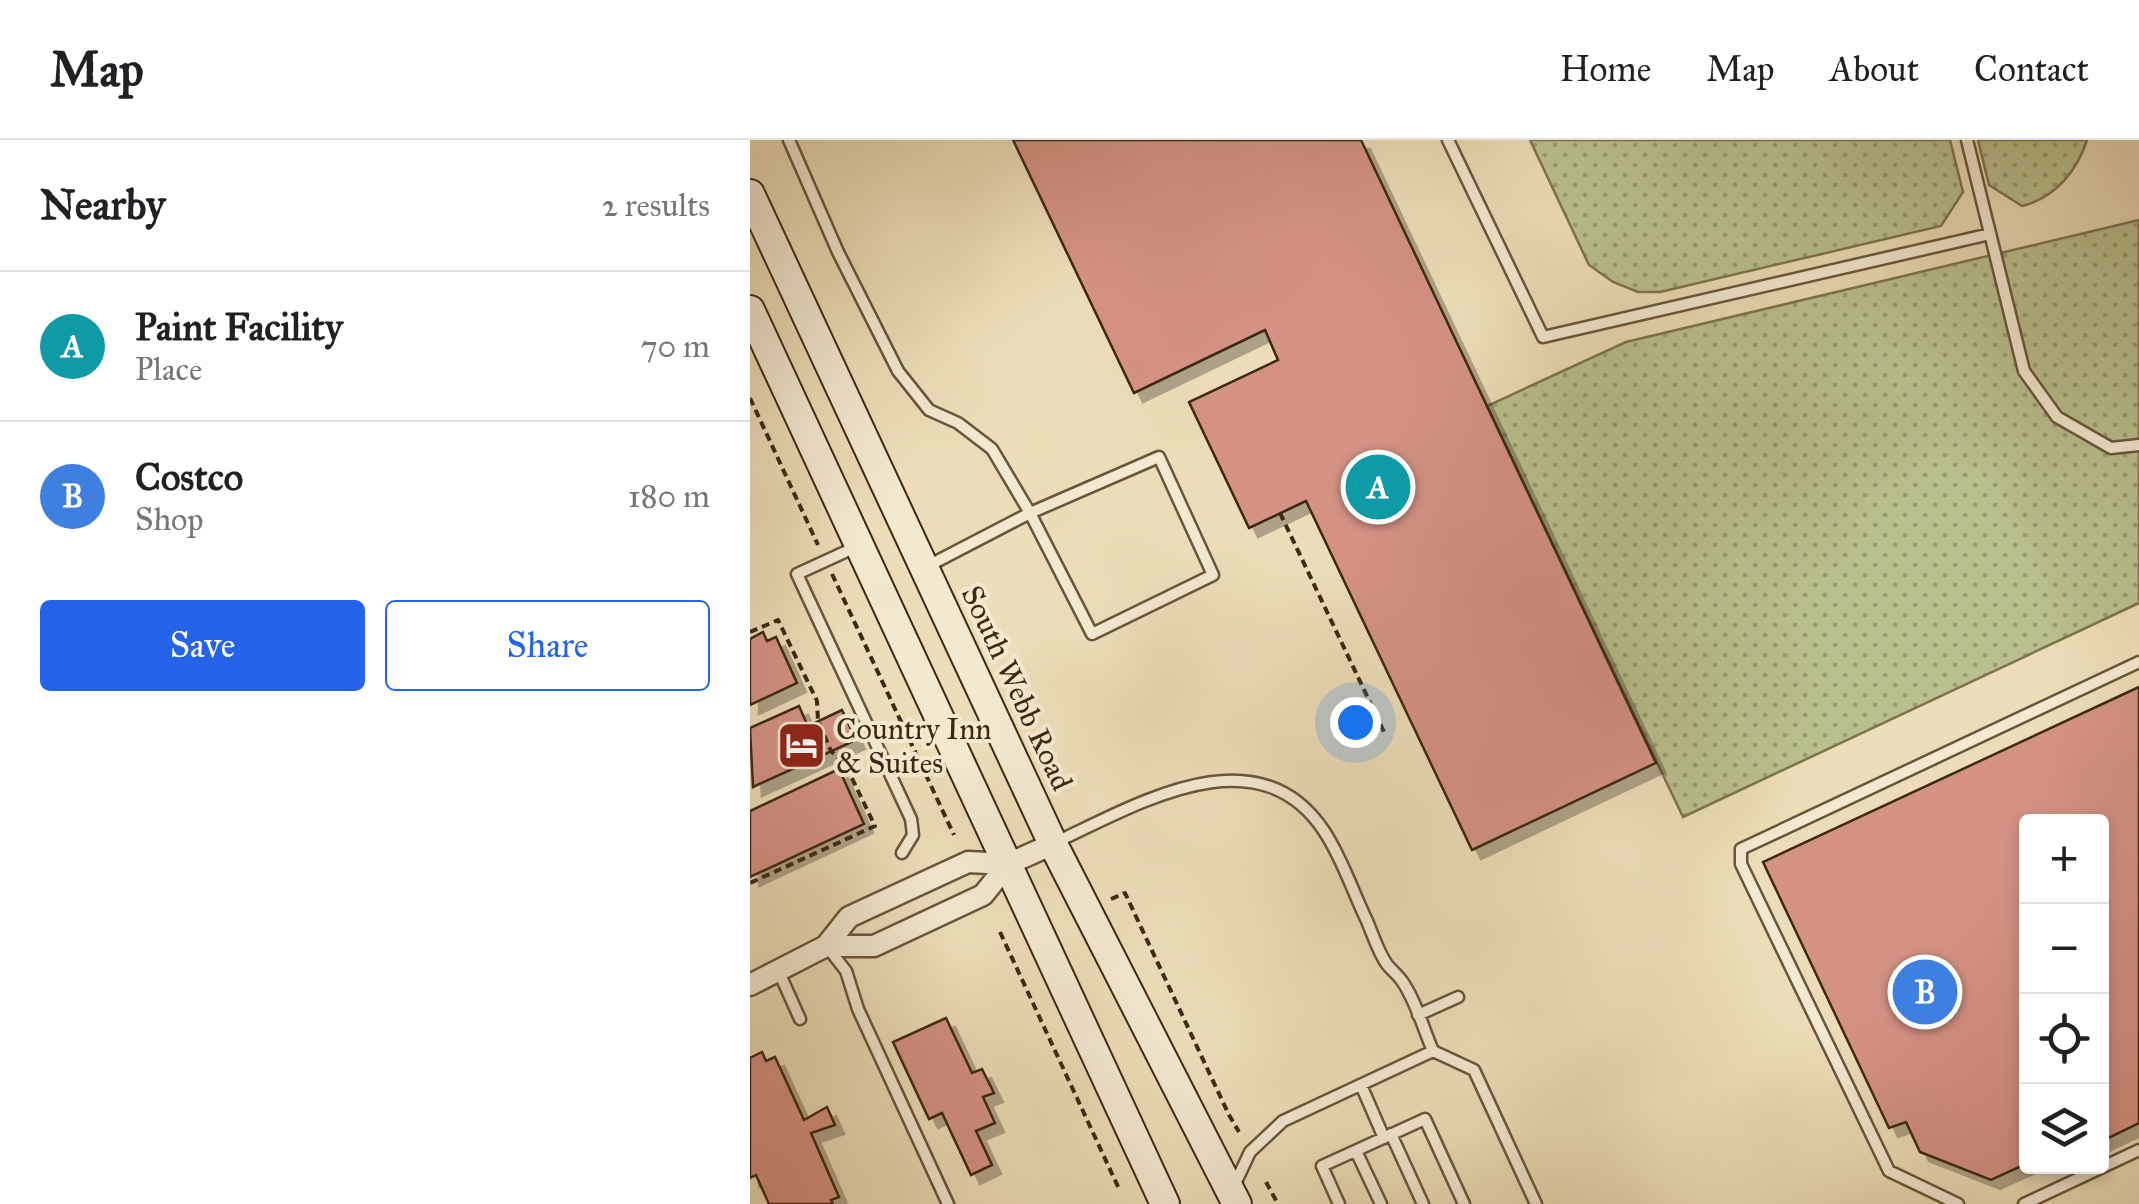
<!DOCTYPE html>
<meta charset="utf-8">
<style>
:root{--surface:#fff;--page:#f6f6f6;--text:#202124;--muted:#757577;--line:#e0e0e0;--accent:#2563eb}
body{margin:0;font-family:"IM FELL Great Primer",serif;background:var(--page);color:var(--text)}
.controls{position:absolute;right:30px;bottom:30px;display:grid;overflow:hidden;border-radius:10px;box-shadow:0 5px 15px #0003}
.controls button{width:90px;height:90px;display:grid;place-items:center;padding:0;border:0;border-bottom:2px solid var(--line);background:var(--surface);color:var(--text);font:50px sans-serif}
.you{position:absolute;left:605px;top:582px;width:35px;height:35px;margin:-25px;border:8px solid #fff;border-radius:50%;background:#1a73e8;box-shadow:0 0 0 15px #1a73e833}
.badge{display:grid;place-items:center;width:65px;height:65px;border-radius:50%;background:var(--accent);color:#fff;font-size:32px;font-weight:700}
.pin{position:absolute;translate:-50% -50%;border:5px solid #fff;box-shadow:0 2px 10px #0006}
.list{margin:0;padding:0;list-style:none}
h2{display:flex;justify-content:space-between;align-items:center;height:130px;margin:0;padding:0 40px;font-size:42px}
h2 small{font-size:32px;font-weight:400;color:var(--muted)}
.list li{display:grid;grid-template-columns:65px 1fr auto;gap:30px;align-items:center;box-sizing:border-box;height:150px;padding:0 40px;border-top:2px solid var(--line)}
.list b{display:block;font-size:38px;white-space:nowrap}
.list p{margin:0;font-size:32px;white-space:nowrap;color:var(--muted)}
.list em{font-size:32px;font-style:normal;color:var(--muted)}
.actions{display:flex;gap:20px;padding:30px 40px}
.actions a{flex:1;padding:22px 0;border:2px solid var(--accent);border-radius:10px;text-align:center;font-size:35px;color:var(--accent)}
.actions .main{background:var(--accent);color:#fff}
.icon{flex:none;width:55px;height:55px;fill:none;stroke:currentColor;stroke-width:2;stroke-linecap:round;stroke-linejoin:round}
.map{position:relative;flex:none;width:1389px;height:1064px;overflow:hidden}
header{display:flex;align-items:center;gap:60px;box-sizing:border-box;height:140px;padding:0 50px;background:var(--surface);border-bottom:2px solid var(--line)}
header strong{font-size:48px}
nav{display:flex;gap:55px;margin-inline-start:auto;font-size:35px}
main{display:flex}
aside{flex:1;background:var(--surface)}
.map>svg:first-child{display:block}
</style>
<header>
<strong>Map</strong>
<nav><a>Home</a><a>Map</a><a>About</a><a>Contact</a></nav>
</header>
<main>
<aside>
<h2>Nearby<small>2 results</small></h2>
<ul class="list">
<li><span class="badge" style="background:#0f9aa8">A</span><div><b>Paint Facility</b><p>Place</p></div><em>70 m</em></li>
<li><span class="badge" style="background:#3f7fe0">B</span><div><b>Costco</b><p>Shop</p></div><em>180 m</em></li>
</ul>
<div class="actions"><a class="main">Save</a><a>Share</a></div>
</aside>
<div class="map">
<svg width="1389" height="1064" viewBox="0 0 1389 1064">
<defs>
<pattern id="grass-dots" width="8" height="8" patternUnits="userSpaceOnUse" patternTransform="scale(2.5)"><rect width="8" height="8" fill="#b9c08e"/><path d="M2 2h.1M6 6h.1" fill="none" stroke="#989c72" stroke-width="1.8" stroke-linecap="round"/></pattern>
<filter id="shadow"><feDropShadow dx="9" dy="9" stdDeviation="0" flood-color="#0004"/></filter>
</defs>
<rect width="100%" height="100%" fill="#ecddb8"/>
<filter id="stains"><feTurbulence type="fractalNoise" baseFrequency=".002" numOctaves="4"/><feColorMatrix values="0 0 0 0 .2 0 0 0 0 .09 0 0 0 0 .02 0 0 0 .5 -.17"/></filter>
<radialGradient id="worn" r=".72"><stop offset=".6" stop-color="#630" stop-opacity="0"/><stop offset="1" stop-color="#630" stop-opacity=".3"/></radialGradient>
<path fill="url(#grass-dots)" stroke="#7b744e" stroke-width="2.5" d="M780,0H1200L1213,52L1191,86L910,152H888L863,142L839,125Z
M1228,0H1337C1327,31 1305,58 1272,66L1239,45Z
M1389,80V463L933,677L737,266L876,202Z"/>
<path fill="#d49283" stroke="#3d290f" stroke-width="2.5" filter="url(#shadow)" d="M263,0H611L906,623L722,710L556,361L499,388L439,262L528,220L515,190L384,253Z
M13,492L17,501L26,497L47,543L0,565V499Z
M1389,547V983L1352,1001V682H1276V1024L1241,1040L1170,1012L1156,982L1139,988L1013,722Z
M49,566L71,616L3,647L0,588Z
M92,570L106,600L71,616L58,586Z
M89,629L114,684L0,737V671Z
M196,878L222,933L232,929L244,953L233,957L245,983L226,991L242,1025L221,1035L192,973L179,979L143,902Z
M12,912L16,921L25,917L54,980L77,967L85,985L61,993L89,1057L81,1060L83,1064H19L6,1035L0,1038V918Z"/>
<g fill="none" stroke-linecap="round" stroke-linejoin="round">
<defs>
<path id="service" d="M39,0L88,112L148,231L179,270L208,283L242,309L280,373L409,317L463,435L342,494L280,373L176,427
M698,0L793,197L1240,94
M1217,0L1274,231L1307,277L1361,308L1389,305
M108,406L47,434L161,679L163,695L152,713
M304,703C385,666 507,590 574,691C592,718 603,752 617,781C623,795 628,811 636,823C641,830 647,834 652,841C666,861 673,888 683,911L724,930L786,1064
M78,808L96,831L108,869L198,1064
M28,830L50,879
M668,875L708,857
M611,945L634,998
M641,994L673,1064
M606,1011L631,1064
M484,1046L500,1012L533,981L683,911
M589,1064L572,1026L675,979L714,1064
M1208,1064L1139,1031L991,724V709L1389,522
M1274,1064L1389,1010"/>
<path id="minor" d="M76,806L99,777L218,722L258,724
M0,845L76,806H124L233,755L258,724L303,704"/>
<path id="secondary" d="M0,54L303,704L487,1064
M0,170L415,1064"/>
</defs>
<use href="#service" stroke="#695639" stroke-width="15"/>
<use href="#minor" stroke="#695639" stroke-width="25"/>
<use href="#secondary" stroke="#3d290f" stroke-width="32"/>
<path stroke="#3d290f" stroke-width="4" stroke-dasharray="8 5" stroke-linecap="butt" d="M0,258L68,405
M530,373L636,596
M82,434L204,695
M0,492L28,480L67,561L68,581L81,611L95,624L125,686L0,743
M361,759L375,753L479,975L489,992
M250,792L370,1051
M516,1042L528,1064"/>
<use href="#service" stroke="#f3e9d1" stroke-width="10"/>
<use href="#minor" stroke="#f3e9d1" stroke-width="20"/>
<use href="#secondary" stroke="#f3e9d1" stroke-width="28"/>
</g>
<defs>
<symbol id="hotel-square" viewBox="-11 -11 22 22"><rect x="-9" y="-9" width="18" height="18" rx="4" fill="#8f2418" stroke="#f3e9d1"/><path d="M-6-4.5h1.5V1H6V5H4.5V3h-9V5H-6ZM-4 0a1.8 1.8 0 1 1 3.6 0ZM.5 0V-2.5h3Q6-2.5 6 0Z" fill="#fff"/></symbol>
</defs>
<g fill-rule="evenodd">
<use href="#hotel-square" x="24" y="578" width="55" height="55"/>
</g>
<g text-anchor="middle" stroke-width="8" stroke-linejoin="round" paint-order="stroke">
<g font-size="30" fill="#3d290f" stroke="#f3e9d1">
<text transform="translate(267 548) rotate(65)" y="10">South Webb Road</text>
</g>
<g font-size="30" fill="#3d290f" stroke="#f3e9d1" text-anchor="start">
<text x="86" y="599">Country Inn<tspan x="86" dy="34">&amp; Suites</tspan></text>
</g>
</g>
<rect width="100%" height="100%" filter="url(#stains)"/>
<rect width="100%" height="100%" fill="url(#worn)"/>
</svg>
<div class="controls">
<button>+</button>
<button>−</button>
<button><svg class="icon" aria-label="locate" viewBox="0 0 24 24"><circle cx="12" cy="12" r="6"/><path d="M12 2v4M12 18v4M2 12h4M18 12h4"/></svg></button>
<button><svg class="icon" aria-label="layers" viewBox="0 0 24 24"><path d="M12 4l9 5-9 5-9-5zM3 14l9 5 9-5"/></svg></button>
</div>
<div class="you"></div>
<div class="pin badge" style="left:628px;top:347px;background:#0f9aa8">A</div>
<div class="pin badge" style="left:1175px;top:852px;background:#3f7fe0">B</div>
</div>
</main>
